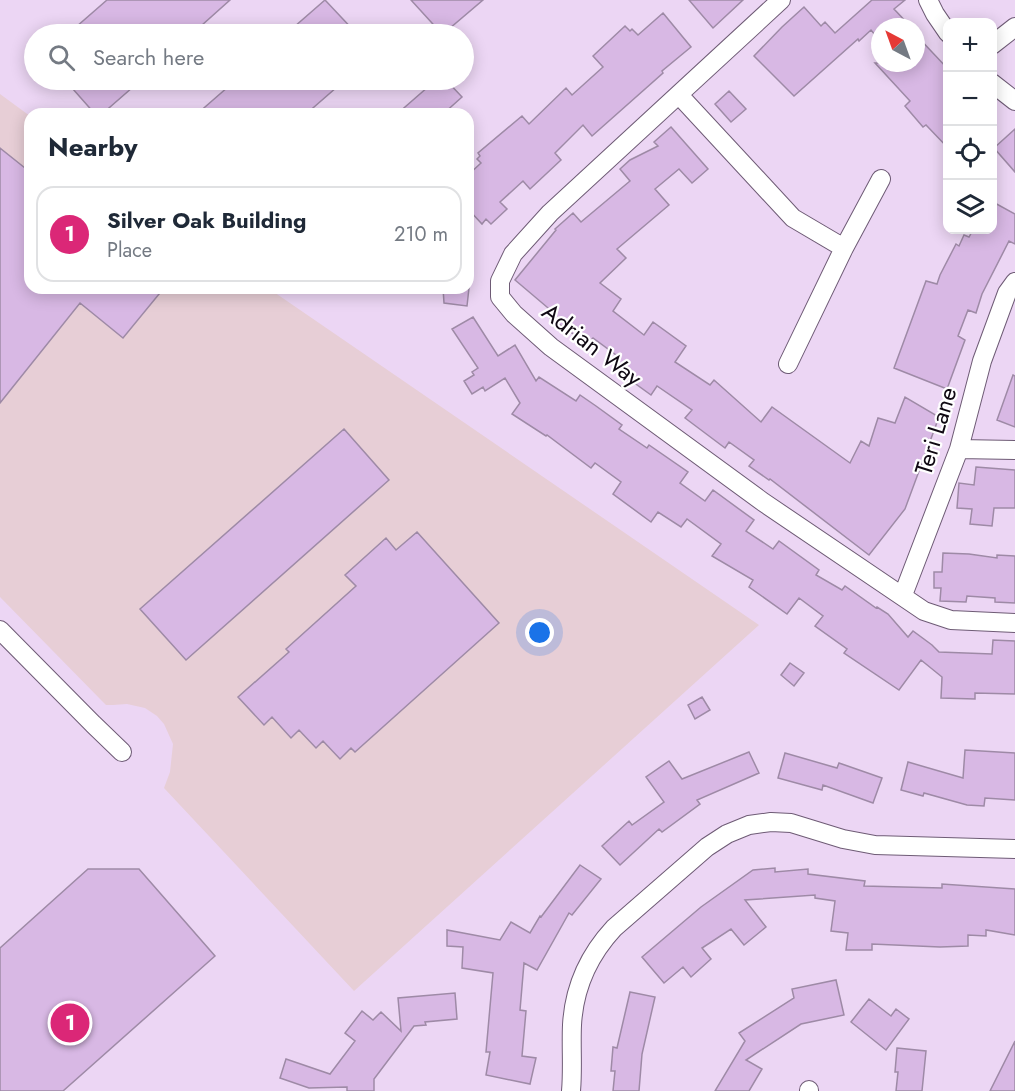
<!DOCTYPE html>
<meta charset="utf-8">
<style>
:root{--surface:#fff;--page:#f2f2f3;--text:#1f2937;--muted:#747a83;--line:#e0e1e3;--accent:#db2777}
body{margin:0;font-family:Jost,sans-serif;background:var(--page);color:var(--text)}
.controls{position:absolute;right:18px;top:18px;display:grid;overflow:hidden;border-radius:12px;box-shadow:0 3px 15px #0003}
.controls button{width:54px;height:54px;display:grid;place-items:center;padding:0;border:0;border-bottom:2px solid var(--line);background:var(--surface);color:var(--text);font:30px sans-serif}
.compass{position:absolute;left:871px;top:18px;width:54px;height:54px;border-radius:50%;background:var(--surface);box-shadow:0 3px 15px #0003;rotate:319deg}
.you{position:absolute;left:540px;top:633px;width:21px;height:21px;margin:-15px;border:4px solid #fff;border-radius:50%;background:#1a73e8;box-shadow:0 0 0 9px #1a73e833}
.badge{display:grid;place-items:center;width:39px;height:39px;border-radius:50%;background:var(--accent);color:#fff;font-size:20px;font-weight:700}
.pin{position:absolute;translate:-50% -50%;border:3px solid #fff;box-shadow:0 2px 6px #0006}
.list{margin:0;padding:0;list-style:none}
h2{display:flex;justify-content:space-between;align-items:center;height:78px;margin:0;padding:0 24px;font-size:26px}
h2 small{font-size:20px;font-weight:400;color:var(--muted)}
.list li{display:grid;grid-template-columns:39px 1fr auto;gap:18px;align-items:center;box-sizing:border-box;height:96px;margin:0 12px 12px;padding:0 12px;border:2px solid var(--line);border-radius:18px}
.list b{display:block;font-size:22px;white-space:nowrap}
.list p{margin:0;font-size:20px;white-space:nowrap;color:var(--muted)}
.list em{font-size:20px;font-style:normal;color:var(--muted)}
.icon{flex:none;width:33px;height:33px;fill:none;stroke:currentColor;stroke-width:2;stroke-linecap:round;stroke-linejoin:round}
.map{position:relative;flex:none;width:1015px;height:1091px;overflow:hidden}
.search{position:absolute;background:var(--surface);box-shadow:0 3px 15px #0003;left:24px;top:24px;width:450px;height:66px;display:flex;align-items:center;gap:15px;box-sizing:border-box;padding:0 21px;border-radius:33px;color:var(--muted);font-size:22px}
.panel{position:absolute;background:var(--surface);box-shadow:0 3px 15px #0003;left:24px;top:108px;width:450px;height:186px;border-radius:18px}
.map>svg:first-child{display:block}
</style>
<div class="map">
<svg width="1015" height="1091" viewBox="0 0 1015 1091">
<rect width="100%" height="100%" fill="#ecd6f4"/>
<path fill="#e7ced6" d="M0,94L30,116V288H268L759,625L354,991L164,788L170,772L173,744L164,724L157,716L145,708L127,704L113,705H106L102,701L0,597Z"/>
<path fill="#d8b8e4" stroke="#9e8aa6" stroke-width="1.5" d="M107,0H230L192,34H68Z
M325,0L357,34H286Z
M411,0H483L443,34H442Z
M689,0H743L713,28Z
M872,0H905L894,9L911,27H880V41L871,30L859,41L858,39L794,96L754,56L782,27L804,7L821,26L825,22L835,33Z
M663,13L691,47L662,71L663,73L592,136L583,125L555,153L561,160L530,189L523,181L500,202L507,209L491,224L486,219L482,224L468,209V175L481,163L477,159L480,156L478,153L522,116L529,124L566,88L572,95L603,67L593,56L625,26L630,31L632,29L638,35Z
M916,35L948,69V148L926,125L923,127L905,106L910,101L875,63H916Z
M65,80H141L102,114H95Z
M236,80H345L306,114H197Z
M436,80H446L462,97L443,114H397Z
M729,91L746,109L731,122L715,104Z
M671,127L708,169L692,183L679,169L655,189L669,205L617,249L626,258L600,283L621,299L613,311L644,335L653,322L686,346L675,362L710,385L714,380L761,422L772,407L850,463L861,441L869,446L878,418L895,423L905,397L939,417L905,509L869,555L770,479L769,480L749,466L754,460L729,442L725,448L685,418L692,410L657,386L651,395L618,371L620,368L615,364L620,358L593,338L588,344L550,318L554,313L515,280L556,230L555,229L573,213L581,222L630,181L620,169L630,160L658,146L654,142Z
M1015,129V172L994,148Z
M0,148L30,172V288H164L123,338L80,303L0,403Z
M993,202L1015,214V244L1009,241L982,294L976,313L968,310L958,336L965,340L947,389L894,368L926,281L937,284L940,275L956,244L959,246L964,235L969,237L973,230H993Z
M443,288H469L467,306L444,303Z
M473,317L498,356L515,345L536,381L539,377L576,401L580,395L596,406L622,425L619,429L647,448L649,445L688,472L680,483L705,501L713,490L754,520L746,531L773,549L779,541L819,570L816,575L842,590L845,586L876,608L877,607L888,614L908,637L913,631L932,645L939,652L992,654L993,640L1015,641V694L975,693V699L941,698L942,677L921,660L899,690L844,653L847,649L815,626L823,616L799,598L787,614L749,587L753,580L712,556L721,544L687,519L681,527L658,512L651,522L613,494L621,482L595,463L591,468L547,435L546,436L512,414L520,403L505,378L485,391L483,387L472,394L464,381L474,375L472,372L478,368L452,329Z
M1013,375L1015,376V427L997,420Z
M344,429L389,480L186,660L140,609Z
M976,467L1015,470V508H994L992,526L970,524L972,509L957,508L959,483L974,485Z
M417,532L499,623L355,752L351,748L340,759L323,741L316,748L299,730L291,738L272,717L264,725L238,697L289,652L286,649L356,586L345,575L386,538L396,550Z
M943,553L969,554L997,558V555L1015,556V603L995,602V598L967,596L966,602L940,601L941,588H934V572H942Z
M790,663L804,673L794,686L781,675Z
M702,697L710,710L695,719L688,705Z
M965,750L1015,753V800L985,798L984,806L967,805L924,793L923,796L901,790L908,762L963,778Z
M749,752L759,773L697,800L700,804L662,832L659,829L620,865L602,846L629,821L632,825L664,802L646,777L669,761L682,779Z
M785,753L837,768L839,763L882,778L873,803L823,785L822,790L778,778Z
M580,865L601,879L572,915L569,913L537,970L524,963L520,1010L526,1011L522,1056L536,1058L530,1084L486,1075L490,1052H486L493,973L462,968L463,947L447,946V930L500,940L511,922L530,933L540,916L541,917Z
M775,868V872L808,869V874L865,881L864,886L942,888V884L1015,889V935L986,930V936L968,935V946L940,947L872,944V950H846L848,933L831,931L835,901L815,898V895L745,900L766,927L744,945L731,929L702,948L711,959L691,977L683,967L664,983L642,957L701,907L753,870Z
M88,869H139L215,956L63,1091H0V948Z
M836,980L844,1015L801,1024L746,1060L762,1069L749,1091H715L745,1041L739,1033L794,998L792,989Z
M630,992L655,997L642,1054L639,1091H613L615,1071H611L613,1047L617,1048Z
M455,993L457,1019L425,1022L426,1025L414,1026L374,1079V1091H347V1087L309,1088L280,1078L286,1059L330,1074L355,1041L345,1033L362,1011L373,1020L381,1012L401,1031L398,998Z
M869,999L891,1016L896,1009L909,1019L886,1050L851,1022Z
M1015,1041V1091H990Z
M897,1048L926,1051L922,1091H896L898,1072H895Z"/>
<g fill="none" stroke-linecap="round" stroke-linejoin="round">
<defs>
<path id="minor" d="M781,0L550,213L513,254L500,281V297L514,314L551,347L763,502L924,611L951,620L1015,623
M928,0L935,14L948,33
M992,45L1015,27
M992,83L1015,101
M679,95L793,218L844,248L881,179
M788,364L844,248
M959,449L1015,450
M903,595L959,449L982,361L1007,293L1015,282
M0,630L93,724L122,752
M571,1091C573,1069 571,1047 572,1025C574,988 589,955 614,928L707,847L727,834L749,825L771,822L791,823L843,839L875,845L1015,849
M809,1091V1090"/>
</defs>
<use href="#minor" stroke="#6e5b75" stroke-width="20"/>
<use href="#minor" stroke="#fff" stroke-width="18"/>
</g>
<g text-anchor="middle" stroke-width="4.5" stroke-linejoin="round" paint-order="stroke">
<g font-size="24" fill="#0f0812" stroke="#fff">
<text transform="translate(592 345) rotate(38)" y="8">Adrian Way</text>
<text transform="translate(936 431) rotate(-73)" y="8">Teri Lane</text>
</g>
</g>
</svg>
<div class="controls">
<button>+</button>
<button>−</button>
<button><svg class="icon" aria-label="locate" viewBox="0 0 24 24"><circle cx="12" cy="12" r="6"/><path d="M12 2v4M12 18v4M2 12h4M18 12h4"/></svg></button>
<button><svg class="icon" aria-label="layers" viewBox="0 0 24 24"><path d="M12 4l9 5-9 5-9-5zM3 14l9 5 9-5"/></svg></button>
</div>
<svg class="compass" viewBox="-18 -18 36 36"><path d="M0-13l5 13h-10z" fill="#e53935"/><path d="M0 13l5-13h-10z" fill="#747a83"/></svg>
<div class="you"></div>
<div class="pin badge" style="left:70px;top:1023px">1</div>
<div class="search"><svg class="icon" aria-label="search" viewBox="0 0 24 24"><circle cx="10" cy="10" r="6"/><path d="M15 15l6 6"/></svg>Search here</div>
<section class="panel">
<h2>Nearby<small></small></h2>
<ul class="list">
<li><span class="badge">1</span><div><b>Silver Oak Building</b><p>Place</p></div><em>210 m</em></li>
</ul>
</section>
</div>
